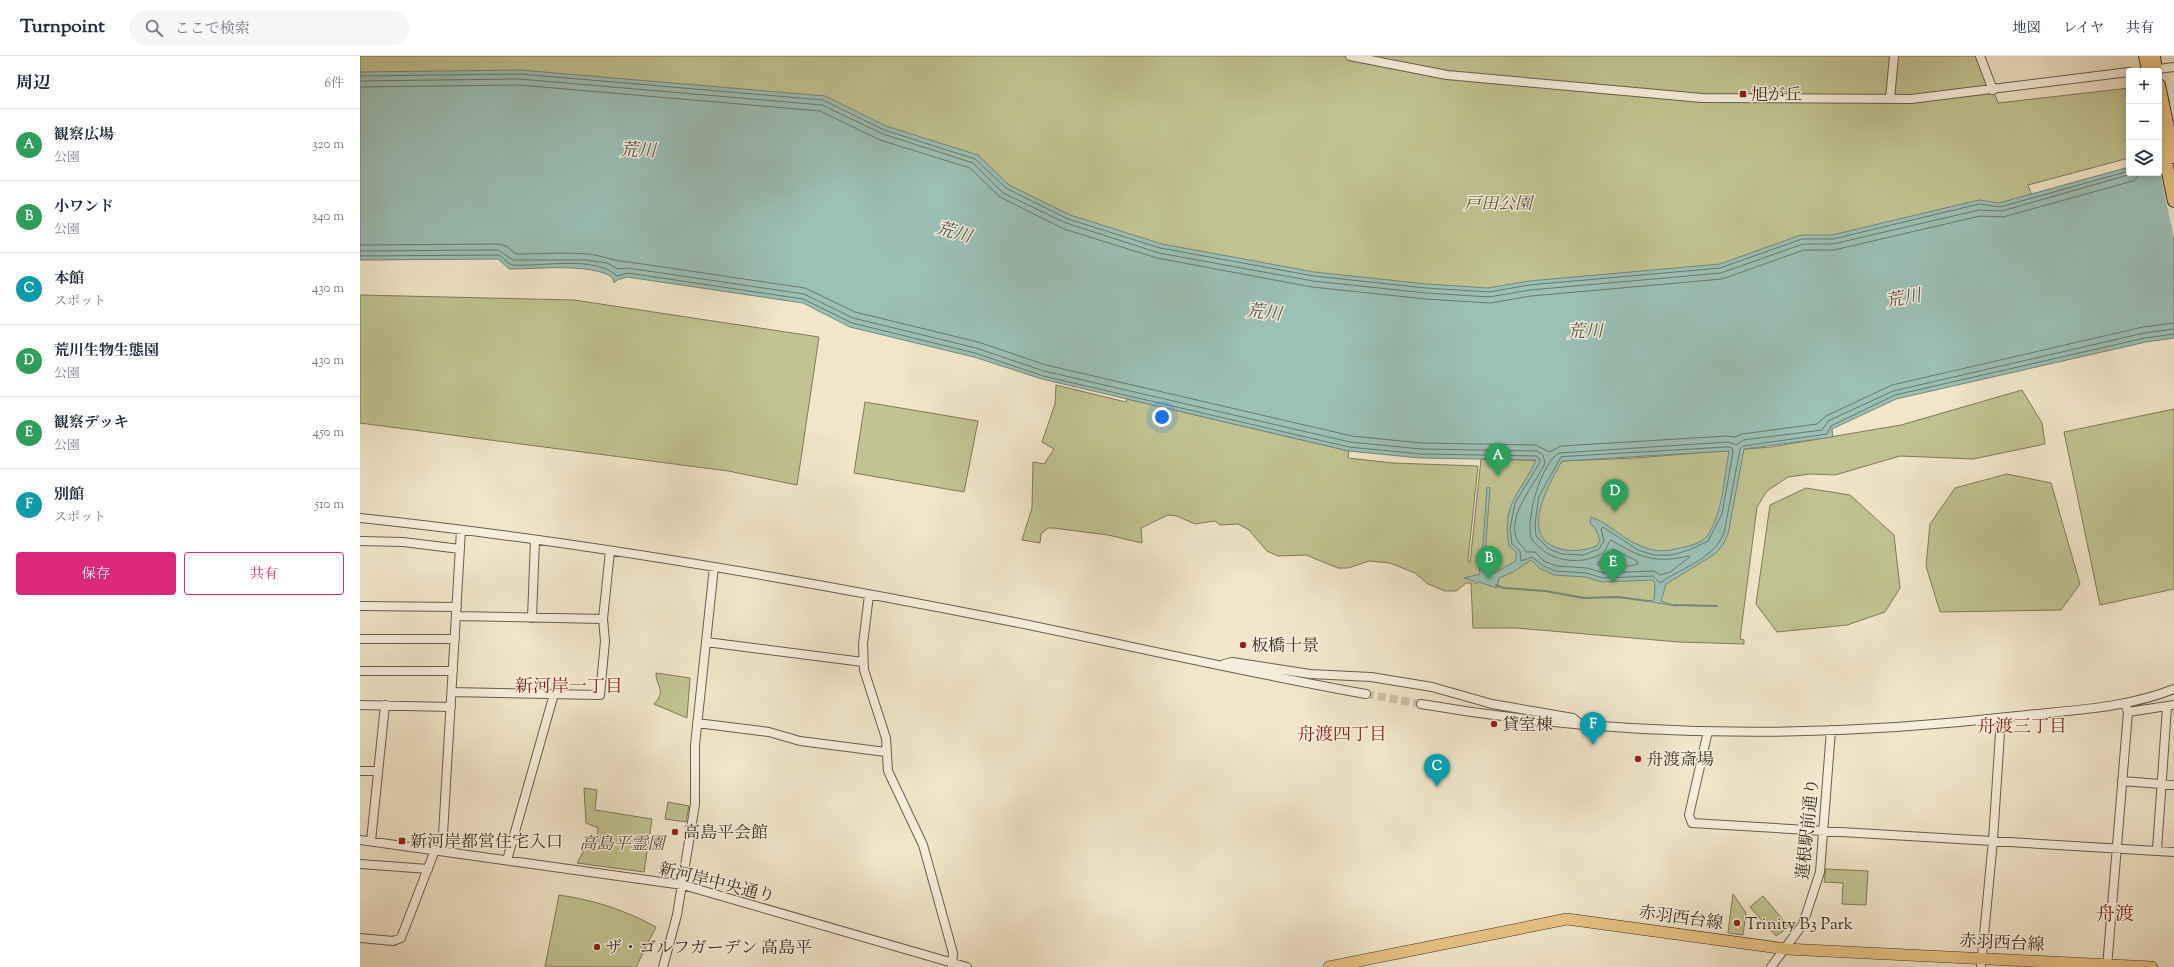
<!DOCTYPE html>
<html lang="ja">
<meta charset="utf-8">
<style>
:root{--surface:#fff;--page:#f6f6f7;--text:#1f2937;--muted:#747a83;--line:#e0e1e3;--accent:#db2777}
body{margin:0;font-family:"Sorts Mill Goudy","Noto Serif JP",serif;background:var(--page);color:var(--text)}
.controls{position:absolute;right:12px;top:12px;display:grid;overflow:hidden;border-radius:4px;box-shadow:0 2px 10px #0003}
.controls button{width:36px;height:36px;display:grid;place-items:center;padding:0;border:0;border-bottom:1px solid var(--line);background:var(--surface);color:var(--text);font:20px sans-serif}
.you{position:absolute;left:802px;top:361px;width:14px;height:14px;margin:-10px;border:3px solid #fff;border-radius:50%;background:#1a73e8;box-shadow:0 0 0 6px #1a73e833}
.badge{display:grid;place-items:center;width:26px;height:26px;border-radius:50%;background:var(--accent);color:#fff;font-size:13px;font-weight:700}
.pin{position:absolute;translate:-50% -33px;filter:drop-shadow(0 1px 2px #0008)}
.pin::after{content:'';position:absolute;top:21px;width:14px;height:12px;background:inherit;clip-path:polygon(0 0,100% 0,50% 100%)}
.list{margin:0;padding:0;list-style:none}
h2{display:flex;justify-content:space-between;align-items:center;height:52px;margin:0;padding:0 16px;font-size:17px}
h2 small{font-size:13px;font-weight:400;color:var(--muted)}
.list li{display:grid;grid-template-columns:26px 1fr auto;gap:12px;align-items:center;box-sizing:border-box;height:72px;padding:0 16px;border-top:1px solid var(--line)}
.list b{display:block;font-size:15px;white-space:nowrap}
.list p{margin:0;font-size:13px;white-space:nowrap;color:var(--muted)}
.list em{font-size:13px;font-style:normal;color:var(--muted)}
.actions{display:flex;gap:8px;padding:12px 16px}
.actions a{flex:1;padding:9px 0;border:1px solid var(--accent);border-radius:4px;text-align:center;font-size:14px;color:var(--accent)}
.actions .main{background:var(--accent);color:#fff}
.icon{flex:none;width:22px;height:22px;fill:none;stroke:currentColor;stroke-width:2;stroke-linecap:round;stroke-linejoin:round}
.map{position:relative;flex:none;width:1814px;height:911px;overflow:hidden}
header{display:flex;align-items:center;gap:24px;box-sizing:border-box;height:56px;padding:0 20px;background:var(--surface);border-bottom:1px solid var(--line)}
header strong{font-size:19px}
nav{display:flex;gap:22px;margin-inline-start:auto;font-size:14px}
.search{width:280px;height:36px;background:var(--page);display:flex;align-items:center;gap:10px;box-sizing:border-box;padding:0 14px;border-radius:22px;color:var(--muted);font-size:15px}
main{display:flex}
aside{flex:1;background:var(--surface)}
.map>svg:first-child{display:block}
</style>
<header>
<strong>Turnpoint</strong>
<div class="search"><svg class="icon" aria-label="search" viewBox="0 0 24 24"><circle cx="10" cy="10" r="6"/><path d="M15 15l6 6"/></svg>ここで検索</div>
<nav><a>地図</a><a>レイヤ</a><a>共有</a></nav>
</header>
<main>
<aside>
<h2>周辺<small>6件</small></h2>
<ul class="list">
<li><span class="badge" style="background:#2e9e5b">A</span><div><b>観察広場</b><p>公園</p></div><em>320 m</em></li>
<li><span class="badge" style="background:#2e9e5b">B</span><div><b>小ワンド</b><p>公園</p></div><em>340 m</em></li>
<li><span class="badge" style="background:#0f9aa8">C</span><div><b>本館</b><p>スポット</p></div><em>430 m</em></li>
<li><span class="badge" style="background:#2e9e5b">D</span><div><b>荒川生物生態園</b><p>公園</p></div><em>430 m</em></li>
<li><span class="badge" style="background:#2e9e5b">E</span><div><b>観察デッキ</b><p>公園</p></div><em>450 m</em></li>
<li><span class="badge" style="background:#0f9aa8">F</span><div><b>別館</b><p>スポット</p></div><em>510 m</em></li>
</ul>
<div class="actions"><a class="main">保存</a><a>共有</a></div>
</aside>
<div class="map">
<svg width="1814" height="911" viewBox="0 0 1814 911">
<rect width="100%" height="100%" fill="#f1e6ca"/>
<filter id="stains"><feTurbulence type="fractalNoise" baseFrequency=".005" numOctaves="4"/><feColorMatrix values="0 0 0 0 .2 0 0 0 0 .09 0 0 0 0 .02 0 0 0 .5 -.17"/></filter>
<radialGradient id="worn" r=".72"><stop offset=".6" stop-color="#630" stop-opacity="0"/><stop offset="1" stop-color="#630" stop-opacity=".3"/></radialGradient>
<path fill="#c1c392" stroke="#80795a" d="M0,0H1620L1638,47L1769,32V102L1668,129L1703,226L1387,291L0,102Z
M0,239L214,244L459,281L437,429L368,415L0,367Z
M696,329L766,346L767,343L989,395L988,402L1032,407L1118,410L1108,504L1110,507L1121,403L1202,405L1275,402L1411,391L1541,369L1662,334L1682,367L1685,388L1613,403L1540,400L1475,419L1450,418L1428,421L1407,435L1397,451L1380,583L1384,584V588L1319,586L1156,572H1113L1111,527H1106L1096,535H1085L1068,528L1055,517L1030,507L1009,505L988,512H978L946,499L918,500L907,495L889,474L878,468L860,469L855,465L835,468L817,460L808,459L781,472L782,487L748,479L693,472H688L681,478L680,487L662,484L672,452L673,406L684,408L694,393L682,386L695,348Z
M505,346L618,365L604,436L494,417Z
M1814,353V533L1740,549L1704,376Z
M1647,418L1691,427L1720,528L1701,554L1580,556L1566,510L1570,468L1595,432Z
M1446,432L1490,439L1534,479L1540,532L1525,556L1487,569L1417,576L1396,548L1410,449Z
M296,617L330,622L327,662L294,648C307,634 296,631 296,617Z
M224,732L237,734L235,754L292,763L284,816L217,807L232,780H237L238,772L226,767Z
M308,746L329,750L326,766L305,763Z
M1466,813L1508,815L1506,849L1482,848L1483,827L1464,826Z
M1373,838L1386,857L1383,879L1368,877Z
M199,839C234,844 265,854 296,871L276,911H185Z
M1403,840L1429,871L1416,880L1390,851Z"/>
<path fill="#9bc0b6" stroke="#76867b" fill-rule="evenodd" d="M160,14L465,40L526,70L618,99L649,129L710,159L802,188L954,216L1067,228L1128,232L1169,225L1360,208L1441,179H1472L1619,144L1639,147L1769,111V117H1799V103L1814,98V282L1786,286L1536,343L1472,373L1473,381L1384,393L1368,478L1363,489L1355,498L1306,528L1301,545L1316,550L1286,545L1294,544L1295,528L1293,524L1242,526L1225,521L1194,519L1179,512L1171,504L1153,516L1139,522L1137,532L1119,526L1116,528L1114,525L1104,522L1120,518L1119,509L1122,502L1127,431L1130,432L1124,513L1127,517H1134L1156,505V496L1149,490C1141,446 1161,438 1176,404L1060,402L989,395L682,323L614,301L490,271L443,247L267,221L257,224L254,227L252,221C230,207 176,213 149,213L138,203L0,204V16ZM1369,395C1364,422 1363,457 1347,480C1342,487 1327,491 1319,492C1306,496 1293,496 1281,490C1262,483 1249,467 1231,461L1230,468L1235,472L1240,484L1237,490C1222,495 1209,497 1195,491C1160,478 1190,426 1202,405Z"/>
<path fill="#f1e6ca" d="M1814,96V183L1799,111V101Z"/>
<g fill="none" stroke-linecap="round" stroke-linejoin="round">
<path stroke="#6c786c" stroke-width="1" d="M0,20L160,18L463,44L524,74L615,103L646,132L708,163L800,192L954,220L1066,232L1129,236L1169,229L1360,212L1442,183H1473L1619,148L1640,151L1769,115
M0,25L159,23L462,49L523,78L613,107L643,137L706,167L799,197L953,225L1066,237L1129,241L1170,234L1361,217L1443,188H1473L1619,154L1642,155L1775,117
M0,31L159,29L460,55L520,84L610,112L640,141L704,173L797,202L952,231L1066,243L1130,247L1171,240L1362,223L1444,194H1474L1620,160L1643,161L1773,125L1782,117
M0,189L139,188L146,190L156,198C179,198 204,196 227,198C242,199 255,206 269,206L445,232L495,256L618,286L686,309L992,380L1061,387L1176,389L1189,396L1201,390L1367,380L1375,381L1382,378L1457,368L1466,360L1532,329L1783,271L1814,267
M0,195L138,194L153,204H226L247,207L258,213L268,212L444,238L493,262L616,292L684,315L990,386L1061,393L1177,395L1183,399L1185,407C1176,428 1146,458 1157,484C1159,488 1164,491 1166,496H1175L1184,505L1196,510L1227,512L1244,517L1293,515L1301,519L1310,516L1330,501L1328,500C1295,508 1279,501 1251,484C1247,487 1247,495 1241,498C1221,509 1194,506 1178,490C1176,488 1172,485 1171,481C1166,462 1181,407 1199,397L1368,386L1376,389L1383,384L1462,374L1468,365L1533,335L1784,277L1814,273
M0,200L138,199C144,201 147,208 153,209C182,211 235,199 257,220L268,217L443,243L492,267L615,297L683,320L989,391L1061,398L1176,400L1179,402L1180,406L1155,447L1150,473L1152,488L1160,495L1161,505L1172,501L1182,509L1195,515L1226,517L1243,522L1293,520L1300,527C1321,512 1354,503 1364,477L1380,393L1383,390L1467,378L1471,370L1535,339L1785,282L1814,278
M1368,391L1372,392L1373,396L1362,458L1348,485L1329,494L1312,499H1294L1278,494L1243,471L1241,473L1244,485L1239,493L1223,499L1202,498L1189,493L1176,480L1175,468L1179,440L1201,401Z
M1253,493L1277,505L1278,508C1269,511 1247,512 1238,509V506L1246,502Z"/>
<path stroke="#76867b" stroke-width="2" d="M1136,529L1144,532L1185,535L1224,542L1258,541L1288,545
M1314,549L1357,550"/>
<path stroke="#cdc1a9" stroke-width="8" stroke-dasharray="8 4" stroke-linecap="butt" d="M1006,638L1061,648"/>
<defs>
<path id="minor" d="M990,0L1087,19L1342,42L1551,43L1769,16
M1620,0L1633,34
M1791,14L1814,11
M1530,43L1534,0
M0,462C219,485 438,523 654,566C771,590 888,617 1006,638
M0,485L43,486L100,493
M509,539L503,588L504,614L526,682L528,715L563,789L593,897L592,910
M0,550L97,551
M96,560L243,563
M172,562L175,484
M0,583H95
M346,586L503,606
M864,608L872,606L950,618L1011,621L1072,631L1132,648L1213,662L1221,669
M0,615H93
M92,636L240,639L245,585L243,563L250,495
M1061,648C1257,682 1460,683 1657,660C1710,654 1764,653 1814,633
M0,649L91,651
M1768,656L1814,649
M337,667L409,676L440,685L526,696
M1348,675L1329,759L1332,767L1814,796
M0,715H18
M1762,725L1814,729
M0,784L323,829L607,911
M11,785L25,649
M1797,794L1807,651
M82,795L101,474
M147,804L194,638
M0,808L68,813
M0,882L33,885L41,882L75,794
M303,911L317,859L335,748V689L354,511
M1411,911L1443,868L1460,816L1471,674
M1621,911L1633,784L1641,662
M1747,911L1768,656L1765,648"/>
<path id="major" d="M969,911L1207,863L1426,893L1792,911"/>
<path id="highway" d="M1785,0L1788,15
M1794,0L1796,15
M1799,29L1814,101
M1799,73L1814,145"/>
</defs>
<use href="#minor" stroke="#6b5d4d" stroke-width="10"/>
<use href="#major" stroke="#3e2f23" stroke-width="12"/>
<use href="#highway" stroke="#3e2f23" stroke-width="14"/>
<use href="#minor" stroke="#f6efdd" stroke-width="8"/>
<use href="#major" stroke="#e8c385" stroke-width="11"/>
<use href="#highway" stroke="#e8c385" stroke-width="12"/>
</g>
<g fill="#8f2418" stroke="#f6efdd" stroke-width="1.5">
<rect x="1379" y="34" width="8" height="8" rx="2"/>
<circle cx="883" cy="589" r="4"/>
<circle cx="1134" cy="668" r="4"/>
<circle cx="1278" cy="703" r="4"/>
<circle cx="315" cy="776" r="4"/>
<rect x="38" y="781" width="8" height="8" rx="2"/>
<circle cx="1377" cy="867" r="4"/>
<circle cx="237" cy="891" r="4"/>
</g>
<g text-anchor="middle" stroke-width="3" stroke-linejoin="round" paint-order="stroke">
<g font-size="17" fill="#3e2f23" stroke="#f6efdd" text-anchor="start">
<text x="1391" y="44">旭が丘</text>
<text x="891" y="595">板橋十景</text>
<text x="1142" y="674">貸室棟</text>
<text x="1286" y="709">舟渡斎場</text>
<text x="323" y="782">高島平会館</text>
<text x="50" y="791">新河岸都営住宅入口</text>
<text x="1385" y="873">Trinity B3 Park</text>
<text x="245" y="897">ザ・ゴルフガーデン 高島平</text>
</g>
<g font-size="17" font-style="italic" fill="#584d39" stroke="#f6efdd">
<text x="1138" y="153">戸田公園</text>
<text x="262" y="793">高島平霊園</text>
</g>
<g font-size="17" fill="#3e2f23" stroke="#f6efdd">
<text transform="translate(1447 773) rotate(-84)" y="6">蓮根駅前通り</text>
<text transform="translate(357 826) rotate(14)" y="6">新河岸中央通り</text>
<text transform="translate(1321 861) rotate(8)" y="6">赤羽西台線</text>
<text transform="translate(1642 886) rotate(3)" y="6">赤羽西台線</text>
</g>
<g font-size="18" font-style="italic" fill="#555348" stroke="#f6efdd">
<text transform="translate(278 94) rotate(2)" y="6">荒川</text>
<text transform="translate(594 176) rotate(16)" y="6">荒川</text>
<text transform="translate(1543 242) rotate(-11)" y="6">荒川</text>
<text transform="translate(904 256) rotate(6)" y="6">荒川</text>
<text transform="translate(1225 275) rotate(-1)" y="6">荒川</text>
</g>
<g font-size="18" fill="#7a1f14" stroke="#f6efdd">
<text x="209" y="636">新河岸一丁目</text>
<text x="1662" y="676">舟渡三丁目</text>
<text x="982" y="684">舟渡四丁目</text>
</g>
<g font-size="19" fill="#7a1f14" stroke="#f6efdd">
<text x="1755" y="864">舟渡</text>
</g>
</g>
<rect width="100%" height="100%" filter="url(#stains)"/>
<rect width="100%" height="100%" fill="url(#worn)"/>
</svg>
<div class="controls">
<button>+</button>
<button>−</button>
<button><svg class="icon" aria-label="layers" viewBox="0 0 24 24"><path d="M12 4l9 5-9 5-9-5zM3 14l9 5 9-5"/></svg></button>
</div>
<div class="you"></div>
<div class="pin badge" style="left:1138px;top:420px;background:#2e9e5b">A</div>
<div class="pin badge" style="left:1129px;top:523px;background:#2e9e5b">B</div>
<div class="pin badge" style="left:1077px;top:731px;background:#0f9aa8">C</div>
<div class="pin badge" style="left:1255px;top:456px;background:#2e9e5b">D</div>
<div class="pin badge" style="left:1253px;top:527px;background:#2e9e5b">E</div>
<div class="pin badge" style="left:1233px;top:689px;background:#0f9aa8">F</div>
</div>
</main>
